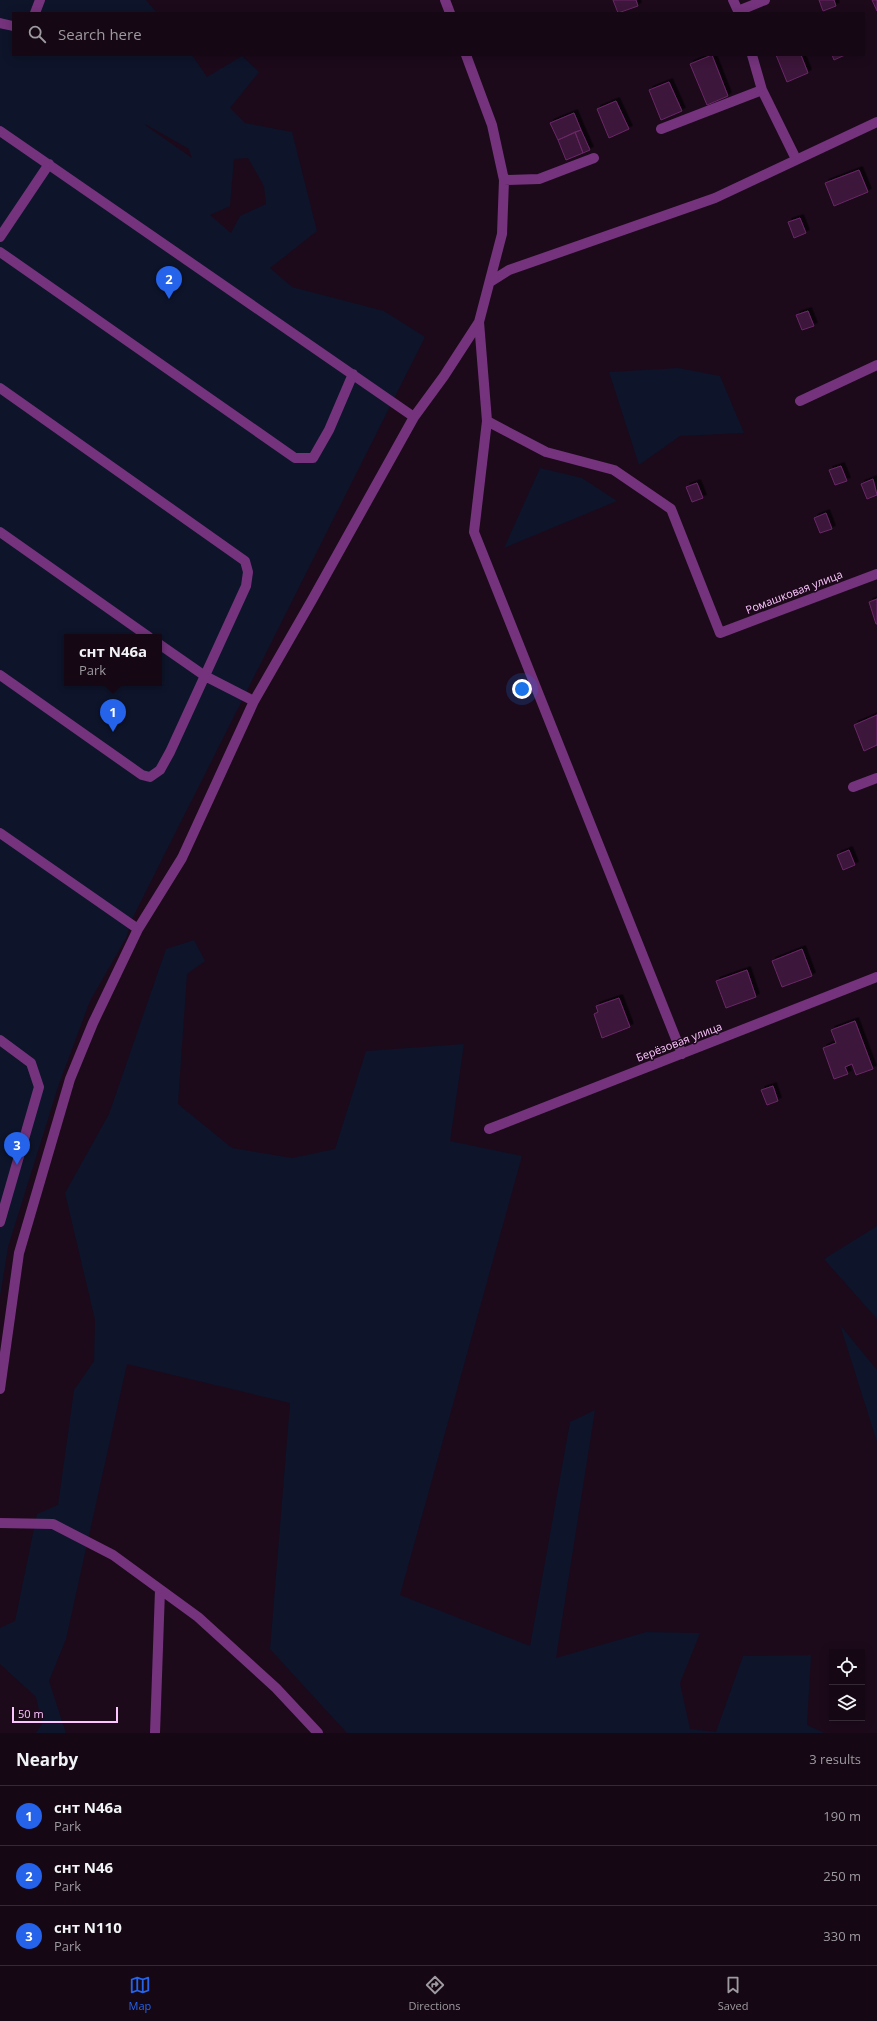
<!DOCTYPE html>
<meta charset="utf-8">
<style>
:root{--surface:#150814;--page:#221622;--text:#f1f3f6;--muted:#9d9aa0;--line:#342934;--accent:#2563eb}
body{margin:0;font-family:"Open Sans",sans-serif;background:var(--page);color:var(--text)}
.controls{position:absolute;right:12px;bottom:12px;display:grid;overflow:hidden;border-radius:0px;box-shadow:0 2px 10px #0003}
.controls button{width:36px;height:36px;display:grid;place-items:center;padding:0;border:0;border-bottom:1px solid var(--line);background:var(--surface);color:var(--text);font:20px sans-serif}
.scale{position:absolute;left:12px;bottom:10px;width:106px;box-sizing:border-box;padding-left:4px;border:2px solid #fdc5ff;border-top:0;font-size:11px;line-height:14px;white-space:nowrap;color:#fdc5ff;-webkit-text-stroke:3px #1c0a1b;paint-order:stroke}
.you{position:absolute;left:522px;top:689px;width:14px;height:14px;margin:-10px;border:3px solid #fff;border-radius:50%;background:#1a73e8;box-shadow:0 0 0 6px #1a73e833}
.badge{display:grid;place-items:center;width:26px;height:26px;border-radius:50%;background:var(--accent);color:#fff;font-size:13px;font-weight:700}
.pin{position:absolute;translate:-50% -33px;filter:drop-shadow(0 1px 2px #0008)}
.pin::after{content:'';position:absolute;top:21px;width:14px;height:12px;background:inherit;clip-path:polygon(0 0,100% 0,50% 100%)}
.popup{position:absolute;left:64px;top:634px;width:98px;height:52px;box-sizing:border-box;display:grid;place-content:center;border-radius:0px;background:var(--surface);filter:drop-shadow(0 1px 3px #0005);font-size:13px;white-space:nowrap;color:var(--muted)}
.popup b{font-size:15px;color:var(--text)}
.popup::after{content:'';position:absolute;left:50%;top:100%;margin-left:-8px;border:8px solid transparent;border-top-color:var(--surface)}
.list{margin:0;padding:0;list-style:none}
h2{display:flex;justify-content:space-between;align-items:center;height:52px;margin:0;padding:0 16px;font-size:17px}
h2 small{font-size:13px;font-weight:400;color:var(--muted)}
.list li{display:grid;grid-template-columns:26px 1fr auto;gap:12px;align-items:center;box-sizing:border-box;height:60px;padding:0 16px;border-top:1px solid var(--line)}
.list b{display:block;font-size:15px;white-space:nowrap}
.list p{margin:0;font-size:13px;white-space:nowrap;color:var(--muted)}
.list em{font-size:13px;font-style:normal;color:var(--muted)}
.icon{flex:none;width:22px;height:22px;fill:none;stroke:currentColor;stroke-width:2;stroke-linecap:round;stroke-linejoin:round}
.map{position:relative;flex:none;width:877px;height:1733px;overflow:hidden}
.search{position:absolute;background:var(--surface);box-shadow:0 2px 10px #0003;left:12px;right:12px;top:12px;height:44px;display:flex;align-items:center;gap:10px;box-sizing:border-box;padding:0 14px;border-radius:0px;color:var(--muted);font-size:15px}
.sheet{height:232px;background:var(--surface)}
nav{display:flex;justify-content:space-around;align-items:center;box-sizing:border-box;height:56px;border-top:1px solid var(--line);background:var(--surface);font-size:11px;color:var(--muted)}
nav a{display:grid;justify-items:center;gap:2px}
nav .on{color:var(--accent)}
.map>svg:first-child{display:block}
</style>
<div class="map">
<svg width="877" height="1733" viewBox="0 0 877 1733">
<defs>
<filter id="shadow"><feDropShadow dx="3.5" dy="-3.5" stdDeviation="0" flood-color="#0009"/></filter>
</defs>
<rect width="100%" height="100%" fill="#1c0a1b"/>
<path fill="#0e142a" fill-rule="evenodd" d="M0,0H146L157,13H13V55H192L207,77L242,56L259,72L230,108L245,123L292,132L317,231L270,268L292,287L384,311L425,337L132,919L126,938L90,1001L59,1084L8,1247L0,1297ZM145,124L189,149L192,158L145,125ZM248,158L264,186L266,204L240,216L231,233L210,215L230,206L234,159ZM67,637H159V683H67Z
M679,368L720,376L744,433L680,436L639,465L609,372Z
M540,468L582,478L617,501L504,548Z
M194,940L205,961L187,974L178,1104L232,1148L292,1158L335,1149L366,1051L464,1044L450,1141L522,1156L400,1595L530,1646L570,1422L595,1410L556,1658L646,1632L700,1633L680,1683L690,1729L716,1732L743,1656L811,1655L807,1725L824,1733H347L270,1649L290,1403L127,1364L66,1639L49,1681L66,1733H36L42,1724L36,1697L0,1664V1628L15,1621L37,1514L58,1505L74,1390L94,1361L95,1320L65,1193L109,1114L166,949Z
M877,1226V1319L824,1259Z
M840,1325L877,1370V1442Z"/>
<path fill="#3d163b" stroke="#6a2767" filter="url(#shadow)" d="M613,0H636L638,6L618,13Z
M819,0H834L836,6L823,11Z
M872,0H877V11Z
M712,55L728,96L707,105L690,64Z
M776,55H801L808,73L787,82Z
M832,55H845L834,60Z
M669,82L682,111L661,120L649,90Z
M616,101L629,129L609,138L597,109Z
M574,113L581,130L558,140L550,123Z
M581,130L590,150L583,153L575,132Z
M575,132L583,153L566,160L558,140Z
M859,170L868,192L834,206L825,183Z
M800,218L806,233L794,238L788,222Z
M808,311L814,326L802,330L796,315Z
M841,466L847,481L835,485L829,470Z
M873,479L877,495L867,499L861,484Z
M697,483L703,498L692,502L686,487Z
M826,513L832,529L820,533L814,518Z
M877,599V624H876L869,602Z
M877,715V745L864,751L854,725Z
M849,850L855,865L843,870L837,855Z
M802,949L812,976L782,987L772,961Z
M747,970L756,997L726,1008L716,981Z
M619,998L630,1027L602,1038L594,1014L598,1012L596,1006Z
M855,1021L873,1069L856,1075L852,1064L845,1067L848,1074L834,1079L823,1048L836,1043L831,1030Z
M773,1086L778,1101L767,1105L761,1090Z"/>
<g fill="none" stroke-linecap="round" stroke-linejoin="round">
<path stroke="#75337d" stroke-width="10" d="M445,0L450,13
M733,0L739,13
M738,11L765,0
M35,13L40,0
M0,23L13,26
M752,55L762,90L796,159
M661,129L762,90
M0,131L414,417
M504,180L539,179L594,158
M0,237L49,164
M0,252L295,458H313L329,430L353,374
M490,282L509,270L715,198L877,122
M479,322L487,421L474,532L682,1054
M0,388L245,561L248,572L246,586L170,752L160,770L150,777L142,775L0,675
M800,401L877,365
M487,421L546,452L614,470L671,509L720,633L877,574
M0,532L149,637
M159,644L205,676L254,701
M853,787L877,778
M0,833L138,929
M0,1040L31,1063L39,1087L0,1222
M489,1129L877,977
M0,1389L19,1253L70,1079L93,1023L138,929L182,858L254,701L312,600L414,417L444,376L479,322L502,234L504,180L492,125L466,55
M0,1523L53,1524L113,1555L198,1617L276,1688L318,1733
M155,1733L160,1590"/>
</g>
<g text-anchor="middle" stroke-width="3" stroke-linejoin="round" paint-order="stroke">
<g font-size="11" fill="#fdc5ff" stroke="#1c0a1b">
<text transform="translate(794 592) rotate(-21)" y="4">Ромашковая улица</text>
<text transform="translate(679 1042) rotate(-21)" y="4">Берёзовая улица</text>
</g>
</g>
</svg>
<div class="controls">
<button><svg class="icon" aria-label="locate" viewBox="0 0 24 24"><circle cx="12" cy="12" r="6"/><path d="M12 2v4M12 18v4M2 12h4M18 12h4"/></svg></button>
<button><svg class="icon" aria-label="layers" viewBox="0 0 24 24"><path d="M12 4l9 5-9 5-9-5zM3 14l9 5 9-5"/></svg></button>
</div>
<div class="scale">50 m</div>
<div class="you"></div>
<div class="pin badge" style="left:113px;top:732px">1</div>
<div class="popup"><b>снт N46а</b>Park</div>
<div class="pin badge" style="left:169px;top:299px">2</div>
<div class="pin badge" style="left:17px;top:1165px">3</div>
<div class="search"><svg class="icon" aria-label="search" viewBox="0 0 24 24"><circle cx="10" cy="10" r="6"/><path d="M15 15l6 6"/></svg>Search here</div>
</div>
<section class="sheet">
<h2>Nearby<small>3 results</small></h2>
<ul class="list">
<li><span class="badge">1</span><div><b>снт N46а</b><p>Park</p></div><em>190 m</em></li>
<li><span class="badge">2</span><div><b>снт N46</b><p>Park</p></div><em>250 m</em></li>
<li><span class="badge">3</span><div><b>снт N110</b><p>Park</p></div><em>330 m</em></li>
</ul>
</section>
<nav>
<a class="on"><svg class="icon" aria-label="map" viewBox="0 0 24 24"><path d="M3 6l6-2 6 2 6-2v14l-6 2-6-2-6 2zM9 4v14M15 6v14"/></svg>Map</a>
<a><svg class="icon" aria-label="directions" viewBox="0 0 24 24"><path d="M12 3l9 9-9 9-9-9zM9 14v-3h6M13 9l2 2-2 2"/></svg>Directions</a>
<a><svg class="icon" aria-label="saved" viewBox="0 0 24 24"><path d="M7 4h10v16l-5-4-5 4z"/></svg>Saved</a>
</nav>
